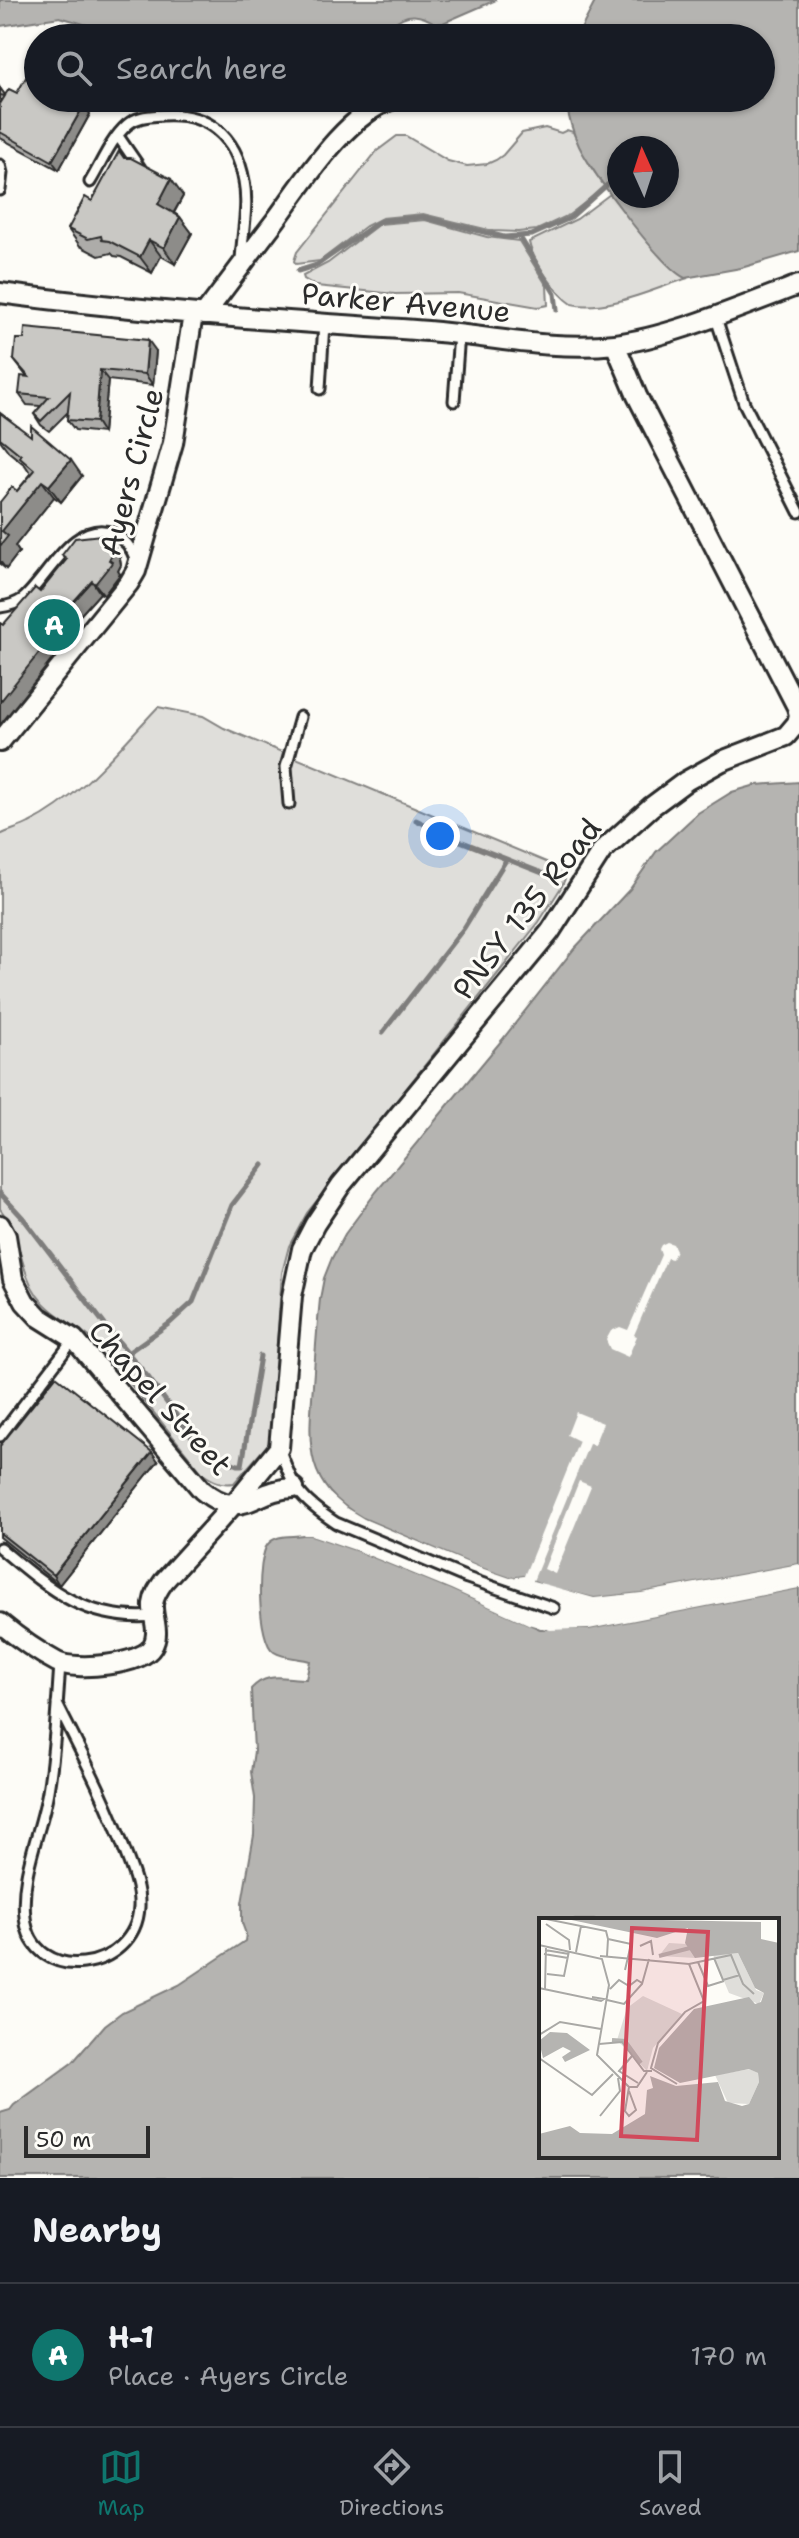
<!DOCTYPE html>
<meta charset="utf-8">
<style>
:root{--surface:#171b24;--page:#242831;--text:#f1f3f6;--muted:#9ea1a6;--line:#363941;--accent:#0f766e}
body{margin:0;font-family:"Shantell Sans",sans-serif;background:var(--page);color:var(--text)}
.compass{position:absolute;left:607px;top:136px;width:72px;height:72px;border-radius:50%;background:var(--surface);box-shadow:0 2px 6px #0004;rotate:357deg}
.scale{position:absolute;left:24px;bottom:20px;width:126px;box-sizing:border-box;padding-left:8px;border:4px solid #2b2b2b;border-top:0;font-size:22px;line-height:28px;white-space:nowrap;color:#2b2b2b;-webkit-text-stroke:6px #fdfcf7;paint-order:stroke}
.you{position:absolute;left:440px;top:836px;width:28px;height:28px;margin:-20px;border:6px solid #fff;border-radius:50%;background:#1a73e8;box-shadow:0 0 0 12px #1a73e833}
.badge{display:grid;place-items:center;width:52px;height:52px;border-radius:50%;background:var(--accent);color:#fff;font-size:26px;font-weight:700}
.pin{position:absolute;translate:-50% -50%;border:4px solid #fff;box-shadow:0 2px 8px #0006}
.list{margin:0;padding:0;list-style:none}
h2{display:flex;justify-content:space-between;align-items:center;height:104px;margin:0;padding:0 32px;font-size:34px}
h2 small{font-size:26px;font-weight:400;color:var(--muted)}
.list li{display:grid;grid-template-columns:52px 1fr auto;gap:24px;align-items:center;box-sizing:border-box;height:144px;padding:0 32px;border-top:2px solid var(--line)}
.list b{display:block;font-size:30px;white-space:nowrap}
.list p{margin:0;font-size:26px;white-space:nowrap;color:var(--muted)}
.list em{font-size:26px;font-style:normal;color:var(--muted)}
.icon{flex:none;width:44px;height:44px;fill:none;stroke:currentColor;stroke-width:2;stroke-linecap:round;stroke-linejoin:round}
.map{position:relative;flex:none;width:799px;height:2178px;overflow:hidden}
.search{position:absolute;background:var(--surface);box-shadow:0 2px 6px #0004;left:24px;right:24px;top:24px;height:88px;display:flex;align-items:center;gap:20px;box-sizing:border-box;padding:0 28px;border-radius:44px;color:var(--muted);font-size:30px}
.sheet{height:248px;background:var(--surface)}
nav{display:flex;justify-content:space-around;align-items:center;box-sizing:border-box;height:112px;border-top:2px solid var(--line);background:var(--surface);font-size:22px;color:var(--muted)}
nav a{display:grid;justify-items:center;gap:4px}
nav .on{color:var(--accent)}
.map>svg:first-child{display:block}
</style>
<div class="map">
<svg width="799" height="2178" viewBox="0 0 799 2178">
<rect width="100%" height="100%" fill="#fdfcf7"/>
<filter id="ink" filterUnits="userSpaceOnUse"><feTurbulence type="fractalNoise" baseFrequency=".0125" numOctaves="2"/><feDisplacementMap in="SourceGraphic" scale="16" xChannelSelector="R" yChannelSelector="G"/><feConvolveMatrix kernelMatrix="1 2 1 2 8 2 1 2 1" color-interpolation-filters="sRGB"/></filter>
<g filter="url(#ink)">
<path fill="#dfdeda" stroke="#858482" stroke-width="2" d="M545,128L561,133L567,130L573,132L591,167L605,187L569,215L537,230L518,232L493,231L423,214L382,218L366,226L320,261L296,264L294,261L297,252L377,151L397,136H406L448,161L467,166L487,164L496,160L503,155L522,133Z
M610,194C625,212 668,274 688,278C656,288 606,312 572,304C557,294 532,260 529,242L577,219Z
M425,220L487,237L519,241L547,286L548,305L538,307L458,293L395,294L316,286L304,279L303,276L328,263L379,224Z
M158,707L203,716L224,728L568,871L562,886L539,922L307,1213L289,1246L282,1273L270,1442L234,1483C222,1485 213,1481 203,1474L100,1346C81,1327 53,1317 37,1295C19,1269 22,1236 0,1209V835C9,830 20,828 29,823C80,798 119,748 158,707Z"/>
<path fill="#b5b4b1" stroke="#7e7d7b" stroke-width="2" fill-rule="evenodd" d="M0,0H496L443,23L436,24C421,14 407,11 392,25L390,38H185L152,29L118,34L60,17L0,26Z
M596,0H799V251L741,268L685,278C661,267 592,173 579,146C572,131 568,115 565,98H761V38H562L580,31ZM667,148V196H619V148Z
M799,782V1564L641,1593L594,1598L545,1586L523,1576L510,1578L478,1567L363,1518C304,1485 308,1446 313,1385C315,1357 317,1328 320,1299L324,1278L332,1258L345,1234L376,1192L502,1040L574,949L630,889L656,852L698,813L732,792L756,785Z
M303,1535H311L358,1551L451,1589L540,1629H589L799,1588V2178H0V2113L10,2110L14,2105L73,2062L105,2025L122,2012L179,1985L245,1941L246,1934L242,1923V1903L254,1835L255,1798L251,1772L254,1751L251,1689C267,1671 284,1679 306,1679L310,1661C300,1658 283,1658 274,1652C257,1641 256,1558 268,1544C276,1534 291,1537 303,1535ZM541,1920H777V2156H541Z"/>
<path fill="#fdfcf7" d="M667,1242L673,1244L676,1250L672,1259L667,1258L634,1335L637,1336L628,1357L610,1349L606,1340L611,1331L620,1327L628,1330L661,1255L659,1249L661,1245Z
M576,1412L603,1423L594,1445L589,1444L533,1581L594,1598L641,1593L799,1564V1568L642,1597L594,1602L582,1600L543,1589L522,1580L509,1582L477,1570L362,1522L343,1512L328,1498L330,1494L346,1508L364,1519L478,1567L510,1578L524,1576L579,1441L567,1435Z
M579,1481L591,1486L555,1574L544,1569Z
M306,1531L359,1548L453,1585L530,1621L550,1626L588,1625L760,1590L799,1584V1588L589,1629L550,1630L528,1624L451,1589L358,1551L311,1535H303Z"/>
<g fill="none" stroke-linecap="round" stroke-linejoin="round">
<path stroke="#7e7d7b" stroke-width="5" d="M520,237L555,294L557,310
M298,271L317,265L380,221L423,217L504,237L532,235L570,218L607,185
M416,820L455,839L555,878
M383,1032L464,928L506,860
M0,1193L23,1218L105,1325L148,1377L198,1445L208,1453L238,1465H242L260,1356
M129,1352L170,1323L193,1302L232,1205L263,1165"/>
<defs>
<path id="service" d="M118,136L140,168
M0,165L2,173L0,190
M90,182C101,164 111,139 127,125C137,116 150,116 162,115C207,112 236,135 244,181C249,207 242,235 241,261
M715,315L744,403L799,512
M320,389L324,323
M454,401L459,334
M0,607C8,606 16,604 23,599C47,579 74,518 113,533C124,538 132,549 136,561
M289,804L286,767L300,717
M0,1436L74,1339
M279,1448C295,1490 298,1498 336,1523L467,1578L554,1608
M0,1548C49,1589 86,1622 154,1616
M57,1704C82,1754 107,1801 126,1854C132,1870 140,1889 139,1907C136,1972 32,1988 25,1917C20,1873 41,1833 48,1791C55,1750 57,1706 60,1664"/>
<path id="minor" d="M0,293C142,312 285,321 428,331C489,336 553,351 615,344C672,337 744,305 799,285
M204,315C228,284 251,252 275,221C304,182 345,115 393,99
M0,742L129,583L136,571L173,443L193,314
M0,1225L6,1236L13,1279L25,1302L39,1317L74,1339L202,1490C242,1523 253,1489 294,1488
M0,1623C17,1637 38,1652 57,1662C75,1671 141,1665 152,1647C161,1633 152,1618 153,1604C154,1595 159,1588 164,1581L232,1506L279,1448L292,1296L302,1249L315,1224L341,1185L550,932L602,851L651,807L686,781L722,761L786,736L797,723L799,715L797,707L637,396L615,344"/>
</defs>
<use href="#service" stroke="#2b2b2b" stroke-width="15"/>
<use href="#minor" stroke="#2b2b2b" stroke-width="24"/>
<use href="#service" stroke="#fdfcf7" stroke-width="9"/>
<use href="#minor" stroke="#fdfcf7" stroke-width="18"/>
</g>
<path fill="#adaca9" stroke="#2b2b2b" stroke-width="2" d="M0,88L5,95L17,93L84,105L90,114L59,170L0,138Z
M124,158L183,196L174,213L180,217L192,233L175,264L161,256L152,273L121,257L114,256L111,253L99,256L80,246L68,229L92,201Z
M156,351L153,385L108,380L103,433L75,430L67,420L68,412L49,431L41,425L34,414L41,406L27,405L19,394L27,377L14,360Z
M0,413L82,476L61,502L54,497L15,546L19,552L6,569L0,564V502L17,491L31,474L25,465L9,452L0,440Z
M119,554L121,565L118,571L120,574L104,595L100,593L74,622L78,627L0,725V623L3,625L40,592L65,561L62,555Z
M0,1446L158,1461L59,1585L0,1537Z"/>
<path fill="#8d8c89" stroke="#2b2b2b" stroke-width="2" d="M84,105L90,114L59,170L52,161Z
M171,179L183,196L169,221L158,204Z
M180,217L192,233L175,264L164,248Z
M149,240L161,256L152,273L140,257Z
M148,340L156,351L153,385L145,374Z
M100,370L108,380L103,433L96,422Z
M71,460L82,476L61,502L49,486Z
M42,481L54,497L15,546L19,552L6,569L0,561V546L2,531Z
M111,542L119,554L121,565L118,571L120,574L104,595L95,584Z
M92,581L100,593L74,622L78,627L0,725V702L65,611Z
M152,1452L158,1461L59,1585L53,1575Z"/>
<path fill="#c9c8c4" stroke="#2b2b2b" stroke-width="2" d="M28,74L38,80V98H71L84,105L52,161L0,132V104L5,96L0,95V88L5,95L9,89L17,93Z
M119,151L124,158H131L171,179L158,204L180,217L164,248L149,240L140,257L109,241L102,240L101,236L88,239L68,229L85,197L92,201Z
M25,328L148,340L145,374L100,370L96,422L67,420L70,392L41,421L34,414L49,397L19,394L21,376L29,377L14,360L16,339H24Z
M0,413L31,436V426L71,460L49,486L42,481L2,531L8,536L0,546V502L12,487L17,491L35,470L20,457L21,455L0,438Z
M101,535L111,542L113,553L109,560L112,562L111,564L95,584L92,581L65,611L69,615L0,702V623L3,625L35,588L40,592L67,559L62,555L75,538Z
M56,1376L152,1452L53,1575L0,1533V1446Z"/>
</g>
<g text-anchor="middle" stroke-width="6" stroke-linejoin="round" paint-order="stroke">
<g font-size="30" fill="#2b2b2b" stroke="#fdfcf7">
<text transform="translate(406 303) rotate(5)" y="10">Parker Avenue</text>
<text transform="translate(132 472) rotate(-75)" y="10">Ayers Circle</text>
<text transform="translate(527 909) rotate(-52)" y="10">PNSY 135 Road</text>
<text transform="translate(160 1398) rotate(48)" y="10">Chapel Street</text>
</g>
</g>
<g transform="translate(539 1918)">
<rect width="240" height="240" fill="#fdfcf7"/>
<path d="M130,25L147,26L157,40L120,38ZM199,35L217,72L225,75L220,86L190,75L174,37ZM104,78L143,96L114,130L108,153L78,122L88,90ZM211,151L219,155L220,164L210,186L189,185L176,157Z" fill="#dfdeda"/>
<path d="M23,0L222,4V21L240,25V240H0V216L31,208L41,215L73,216L106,196L108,172L114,170L111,158L137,168L179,164L186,183L203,188L210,186L220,164L219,155L210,151L141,165L115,150L120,130L155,91L210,79L216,86L222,84L225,75L216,70L199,35L156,40L146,25L149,10L118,20ZM11,114L28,115L51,132L26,144L23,139L32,133L24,129L4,140L0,123Z" fill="#b5b4b1"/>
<path fill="none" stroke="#b5b4b1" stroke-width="4" d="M120,38L151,30M73,122L86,123L102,145M211,240L240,237"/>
<path fill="none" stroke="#a9a8a5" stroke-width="2" d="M2,0L67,13L69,21M7,6L30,22L31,32M0,27L63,41L70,67L58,137L90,169M101,28L112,23L114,37M6,32L30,36M37,34L42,8M5,36L29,40M61,38L150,46L192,37L204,66L215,76M68,38L69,21L92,26L86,52M175,40L184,62L201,57M159,44L169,68L185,63M8,56L25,58L30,33M0,70L62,83L65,81L53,79M6,71L7,28M71,71L80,62L90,68L98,62L103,65M68,82L85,86L103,66L110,41M0,117L21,104L62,111M60,126L83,124L105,153H113M93,138L80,153L99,165M0,140L53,177L74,156M138,166L112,150L119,125L146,94L165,83L150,46M90,169H98L108,154M90,173L97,192L90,198L86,193L90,169M61,198L81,173L79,160"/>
<path fill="#d1495b" fill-opacity="0.15" stroke="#d1495b" stroke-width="4" d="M93,10L169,14L158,222L82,218Z"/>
<rect width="240" height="240" fill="none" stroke="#2b2b2b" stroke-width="4"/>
</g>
</svg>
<svg class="compass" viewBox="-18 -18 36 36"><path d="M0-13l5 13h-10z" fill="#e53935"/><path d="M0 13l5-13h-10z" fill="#9ea1a6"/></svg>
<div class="scale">50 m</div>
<div class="you"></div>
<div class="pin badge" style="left:54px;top:625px">A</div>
<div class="search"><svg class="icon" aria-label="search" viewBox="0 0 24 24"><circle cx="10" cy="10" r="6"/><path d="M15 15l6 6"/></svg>Search here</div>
</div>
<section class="sheet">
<h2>Nearby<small></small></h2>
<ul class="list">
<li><span class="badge">A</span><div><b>H-1</b><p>Place · Ayers Circle</p></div><em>170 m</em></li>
</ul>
</section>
<nav>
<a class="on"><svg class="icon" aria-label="map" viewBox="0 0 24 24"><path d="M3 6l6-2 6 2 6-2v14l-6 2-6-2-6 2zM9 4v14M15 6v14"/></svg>Map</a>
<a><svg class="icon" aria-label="directions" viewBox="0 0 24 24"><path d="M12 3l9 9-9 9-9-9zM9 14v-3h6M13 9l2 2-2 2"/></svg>Directions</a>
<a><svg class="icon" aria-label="saved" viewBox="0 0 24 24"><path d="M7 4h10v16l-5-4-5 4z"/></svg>Saved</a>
</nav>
